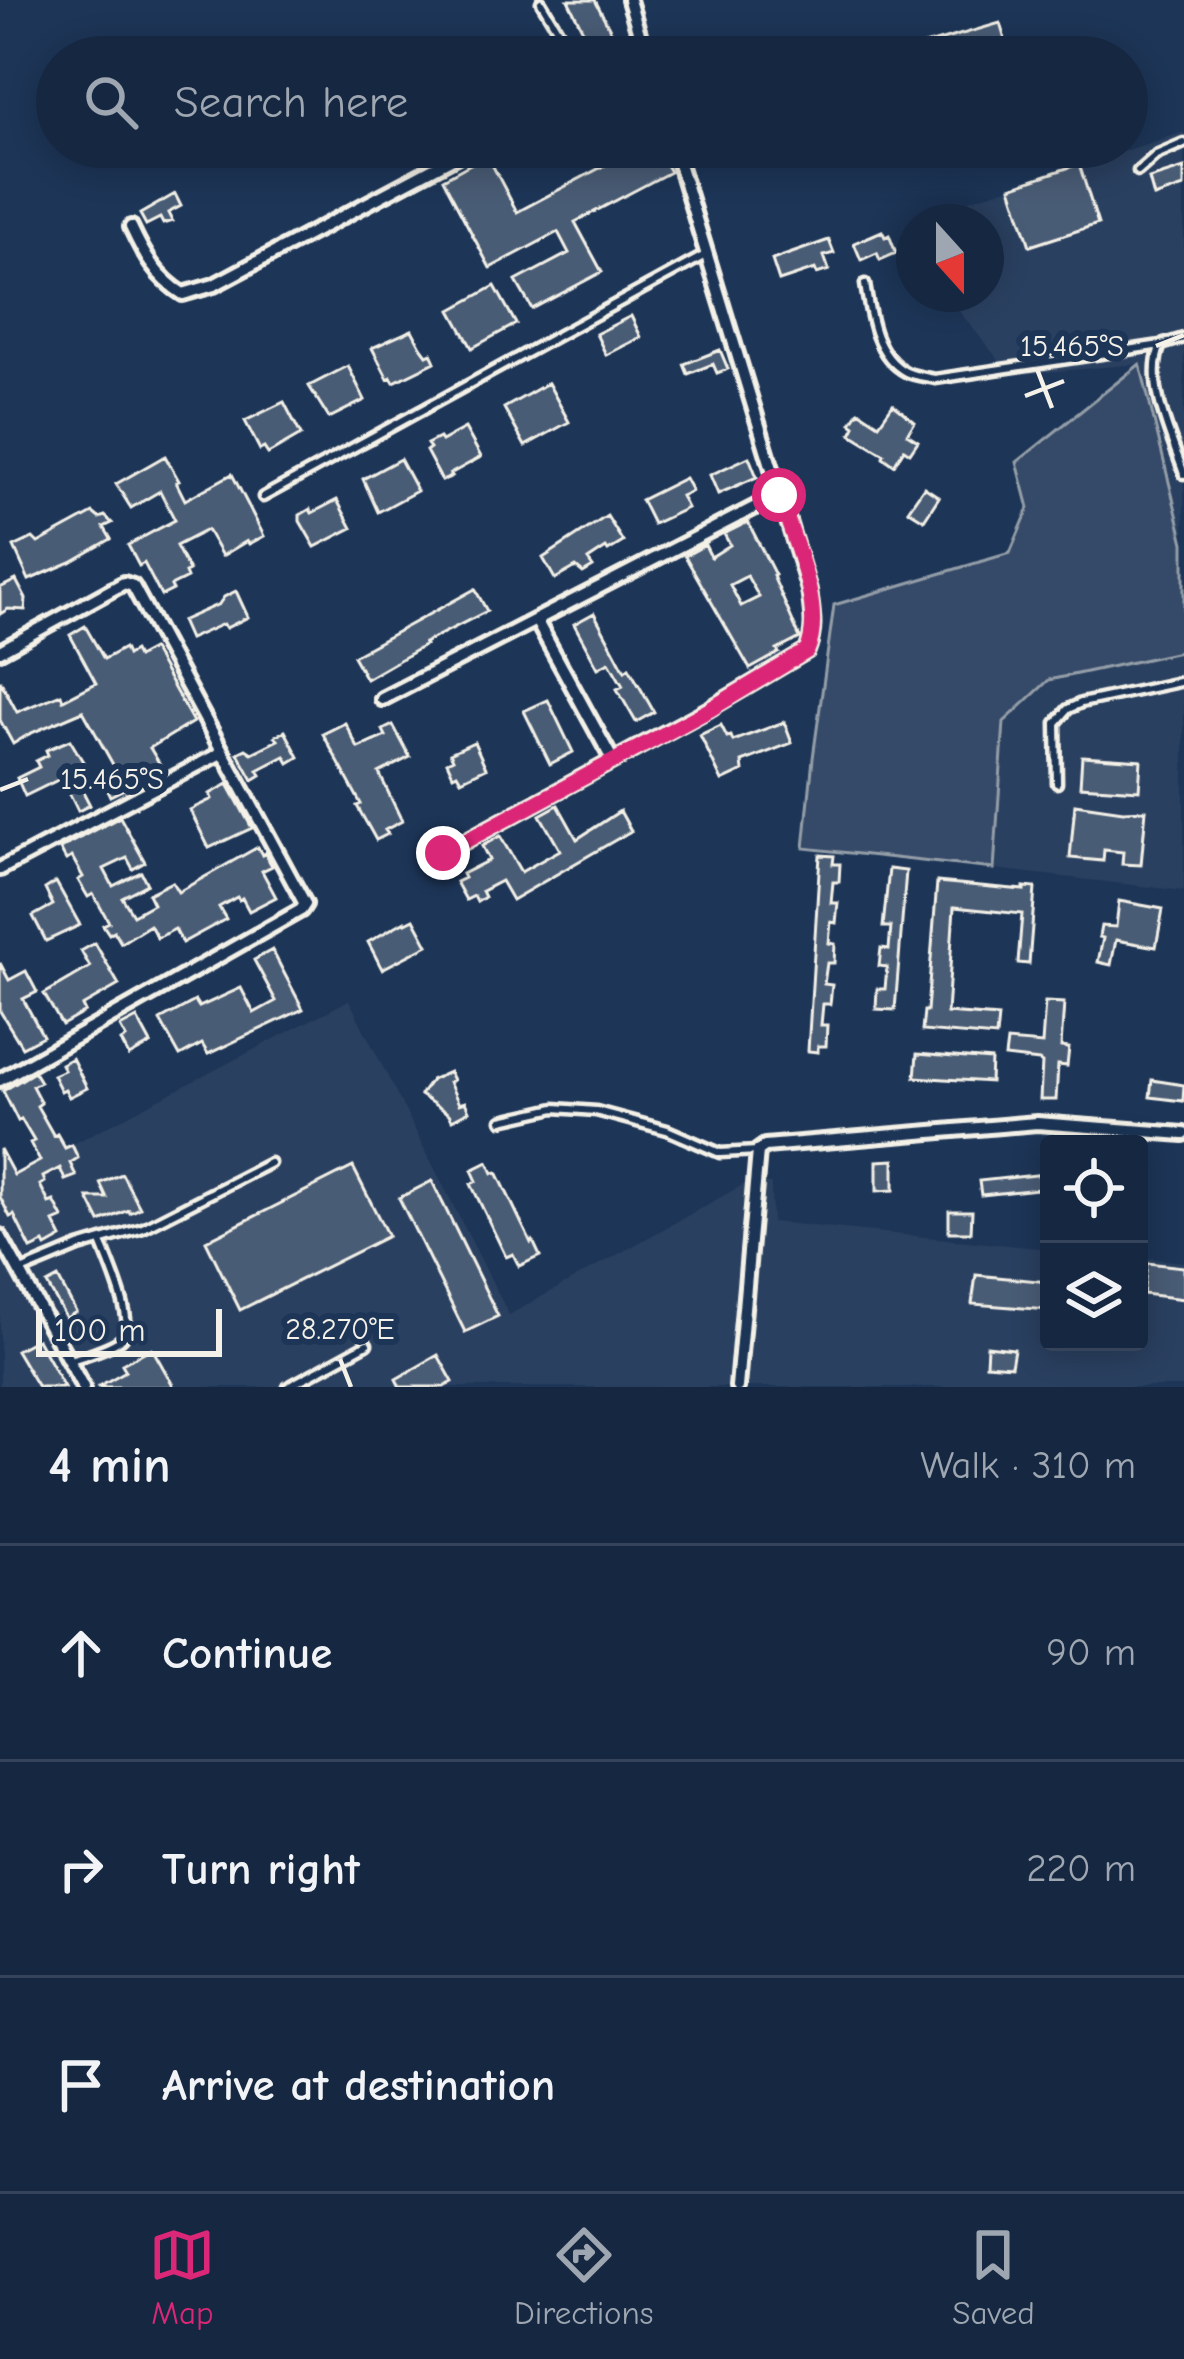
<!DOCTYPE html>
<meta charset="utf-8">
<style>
:root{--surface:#162841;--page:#23344c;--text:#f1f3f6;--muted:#9ea6b1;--line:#35445a;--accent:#db2777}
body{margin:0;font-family:"Comic Neue",sans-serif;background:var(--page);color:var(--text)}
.controls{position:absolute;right:36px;bottom:36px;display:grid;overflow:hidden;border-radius:12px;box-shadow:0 6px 30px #0003}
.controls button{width:108px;height:108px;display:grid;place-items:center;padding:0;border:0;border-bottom:3px solid var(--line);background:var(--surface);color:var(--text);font:60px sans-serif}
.compass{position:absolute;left:896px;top:204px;width:108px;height:108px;border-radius:50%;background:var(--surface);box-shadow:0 6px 30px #0003;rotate:159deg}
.scale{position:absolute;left:36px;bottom:30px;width:186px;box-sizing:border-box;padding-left:12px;border:6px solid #f4f1e8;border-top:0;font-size:33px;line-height:42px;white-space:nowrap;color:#f4f1e8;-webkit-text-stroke:9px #1d3557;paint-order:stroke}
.stop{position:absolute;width:36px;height:36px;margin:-27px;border:9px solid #db2777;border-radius:50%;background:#fff}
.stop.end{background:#db2777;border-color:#fff;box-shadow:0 3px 12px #0008}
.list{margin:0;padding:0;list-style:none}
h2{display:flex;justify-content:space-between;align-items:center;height:156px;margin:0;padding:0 48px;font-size:51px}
h2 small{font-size:39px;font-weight:400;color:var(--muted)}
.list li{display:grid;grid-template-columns:78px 1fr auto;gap:36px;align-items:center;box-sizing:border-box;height:216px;padding:0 48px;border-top:3px solid var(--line)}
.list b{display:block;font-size:45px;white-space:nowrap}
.list em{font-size:39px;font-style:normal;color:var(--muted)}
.icon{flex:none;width:66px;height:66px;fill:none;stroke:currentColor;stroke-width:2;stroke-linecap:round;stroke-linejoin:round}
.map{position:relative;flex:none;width:1184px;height:1387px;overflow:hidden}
.search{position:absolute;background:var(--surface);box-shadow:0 6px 30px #0003;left:36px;right:36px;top:36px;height:132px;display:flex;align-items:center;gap:30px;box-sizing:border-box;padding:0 42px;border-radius:66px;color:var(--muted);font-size:45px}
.sheet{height:804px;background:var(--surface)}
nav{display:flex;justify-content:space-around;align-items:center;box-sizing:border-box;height:168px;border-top:3px solid var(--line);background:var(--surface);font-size:33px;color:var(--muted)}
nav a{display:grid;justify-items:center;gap:6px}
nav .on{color:var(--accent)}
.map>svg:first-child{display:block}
</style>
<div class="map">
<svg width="1184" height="1387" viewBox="0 0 1184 1387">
<rect width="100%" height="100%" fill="#1d3557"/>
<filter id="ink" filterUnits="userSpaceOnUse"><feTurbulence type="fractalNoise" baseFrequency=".00833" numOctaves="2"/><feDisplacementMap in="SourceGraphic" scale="24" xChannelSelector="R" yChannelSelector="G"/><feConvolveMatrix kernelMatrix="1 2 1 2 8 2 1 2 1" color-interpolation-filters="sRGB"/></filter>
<g filter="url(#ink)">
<path fill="#2a4060" d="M1184,132V543L1140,364L1011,375L945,294H986V222H917L916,217Z
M1184,651V891L994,869L1004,723L1049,680Z
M349,1000L509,1315L746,1183L771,1184L772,1222L1049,1249V1342H1139V1257L1184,1262V1387H0V1182Z"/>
<path fill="#354a67" stroke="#949ea8" stroke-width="3" d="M1140,364L1184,543V651L1049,680L1004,722L994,869L804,848L813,758L834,605L1010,553L1029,508L1017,462Z"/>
<path fill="#485b74" stroke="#f4f1e8" stroke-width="3" fill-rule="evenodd" d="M568,0H595L619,47L596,57Z
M1000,23L1010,57H981L979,49L969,57H924L921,46Z
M604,147H656L670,172L575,222L602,272L532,309L516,281L569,253L558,232L490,268L443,179L487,155L517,212L611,162Z
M1079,164L1098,224L1030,246L1011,187Z
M1184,168V187L1154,197L1149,179Z
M175,194L181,206L168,213L172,221L163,224L160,218L146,225L140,214Z
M882,231L885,237L889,235L896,253L880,260L877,253L861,260L854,243Z
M829,240L834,253L824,256L829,270L817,274L815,269L779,281L772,260Z
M495,286L516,324L472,348L451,310Z
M631,316L641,337L606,355L596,334Z
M412,330L421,347L427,355L431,353L435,362L394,382L391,377L388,379L372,348Z
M720,350L728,369L717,373L713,364L688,374L684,364Z
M348,366L365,400L329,418L309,386Z
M548,383L569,422L525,446L504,408Z
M284,402L301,435L268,454L264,448L260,450L245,421Z
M893,404L915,422L907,434L918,441L910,453L904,449L894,465L883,457L884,454L851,434L855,426L851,423L859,411L879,424Z
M465,428L481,457L450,474L452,476L442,481L426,451L430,448L427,444L439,438L441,441Z
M165,456L179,481L176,482L185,500L232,474L264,536L249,544L247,541L222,556L207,530L176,546L189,571L185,573L187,578L171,586L173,590L161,596L144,563L139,566L128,545L175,520L160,491L131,508L116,484Z
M749,457L757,477L718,494L710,475Z
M400,459L417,491L378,512L363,479Z
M685,478L692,491L681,496L687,508L653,524L641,500Z
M924,487L939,497L924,520L908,510Z
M337,500L352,528L315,547L300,521V515L310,509L312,513Z
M93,513L99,518L105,516L112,523L104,527L111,539L71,562L29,580L14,547L33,538L38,543Z
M607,516L623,542L608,551L606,548L588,560L593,567L583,573L576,567L555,579L543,558Z
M748,522L775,575L773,576L800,638L777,650L779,653L750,669L685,556L705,545L711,557L730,545L724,534ZM747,576L759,597L741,606L730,585Z
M16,580L26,599L25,610L8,609L0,614V588Z
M475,589L487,611L424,643L425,645L366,679L353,656Z
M236,591L248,617L226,628L223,624L189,639L181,621L219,604L224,597Z
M594,613L625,671L629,668L654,712L636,722L617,689L623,686L609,662L598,668L574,624Z
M85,626L104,659L124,648L127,655L134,651L137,657L152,649L193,722L150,748L161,766L151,772L147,765L119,780L124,789L110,796L105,785L112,782L109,774L116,770L83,711L29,734L13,744L0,720V680L17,712L61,694L63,700L96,683L70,635Z
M548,700L573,752L550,764L524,711Z
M784,722L792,743L742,762L743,771L722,781L700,735L721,725L727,737L731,736L733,741Z
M345,723L358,748L386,736L383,730L393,725L410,757L379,773L402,821L385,830L388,834L376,840L357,806L361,804L323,734Z
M285,731L299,757L289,763L285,756L258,770L261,775L253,780L238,753L246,749L252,753L278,740L275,736Z
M70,740L88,770L81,774L83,779L78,782L90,805L78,811L62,778L25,796L17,778L39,767L36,761L48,755L46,750Z
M474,742L486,768L461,780L457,773L453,775L447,762L453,759L450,753Z
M1082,756L1141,760L1139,790L1080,786Z
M228,784L252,828L209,848L190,810L212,799L210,794Z
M1075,804L1123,811L1146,810L1141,865L1122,864L1123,852L1104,850L1103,861L1070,858Z
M558,805L577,839L620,811L631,831L512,900L501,881L482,891L485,897L477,902L474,896L466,900L456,882L464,878L462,874L489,860L482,846L500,836L521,872L560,850L540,815Z
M120,817L145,862L133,869L127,858L104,869L113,886L141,872L147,884L122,897L133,915L153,904L148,894L172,882L178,892L258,847L262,855L265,853L272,866L262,871L276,897L249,911L242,898L239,900L237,897L219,907L226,919L182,943L175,929L157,938L150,925L121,943L114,931L109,934L103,925L109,922L93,894L88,897L78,880L83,877L72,857L66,860L60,849Z
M820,855L834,856L833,864H840L839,882H833L831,903H838L836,923L831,922L829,943L835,944L834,963H827L824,984L832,985L830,1004H823L821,1025H827L826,1046H818V1052L808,1051Z
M889,869L906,871L895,1010L876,1009L877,989H885L887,967L879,966L881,948L889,949L891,927H883Z
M56,882L80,925L46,941L33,916L53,905L45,889Z
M937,882L1024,890V887L1035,888L1029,964L1018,963L1022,914L954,907L947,1013L998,1017L996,1037L922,1031L924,1011H927Z
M1119,901L1163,909L1156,947L1116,940L1111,965L1098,962L1103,938L1099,937L1101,926L1116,927Z
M414,919L428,945L382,969L368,942L405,921L406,923Z
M95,943L119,985L82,1006L85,1012L62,1025L44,994L90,967L81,951Z
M272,950L303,1009L208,1054L202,1044L180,1056L160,1020L195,1001L199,1007L241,988L254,1013L276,1001L254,960Z
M0,963L9,980L26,971L37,992L23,999L43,1036L22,1047L0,1011Z
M1045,1002L1064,1003L1061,1047L1069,1048L1067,1066L1058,1065L1056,1100H1040L1042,1063L1039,1061L1005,1057L1007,1041L1042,1044Z
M137,1018L151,1044L129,1056L121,1041L126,1038L120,1027Z
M917,1054L991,1060L990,1082L915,1077Z
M72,1058L87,1088L69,1097L65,1089L61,1091L53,1075L64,1070L61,1064Z
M34,1072L40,1082L32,1086L41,1103L37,1106L54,1136L57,1134L65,1148L72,1145L78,1158L70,1163L76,1176L65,1180L60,1168L43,1177L45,1182L40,1185L49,1203L54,1201L63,1218L54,1222L62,1238L46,1247L44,1243L31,1249L14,1215L10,1217L0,1197V1149L14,1175L40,1161L30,1143L34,1141L21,1119L18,1121L3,1091Z
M449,1072L453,1080L449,1082L459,1104L465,1102L469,1111L452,1120L449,1114L420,1095L431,1080Z
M1152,1080L1184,1085L1183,1101L1150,1097Z
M894,1160V1190L877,1191V1161Z
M488,1162L493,1173L497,1172L531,1243L533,1241L540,1256L519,1266L513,1254L506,1257L471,1184L477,1181L472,1170Z
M353,1167L388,1236L240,1310L206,1241Z
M122,1174L140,1208L130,1213L129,1210L100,1222L88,1198H107L100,1183Z
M1046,1174L1048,1188L981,1195L979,1181Z
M432,1181L498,1316L465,1332L399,1198Z
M949,1211H972L971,1232H949Z
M1147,1263L1184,1267V1299L1143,1294Z
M976,1275L1049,1282V1310L972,1304Z
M58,1278L76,1312L66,1318L47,1284Z
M37,1339L64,1387H38L16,1350Z
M987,1346L1014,1349L1011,1366L986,1364Z
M152,1348L174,1387H97L126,1371L122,1364Z
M438,1355L453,1382L444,1387H400L396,1379Z"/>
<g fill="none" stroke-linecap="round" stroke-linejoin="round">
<defs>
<path id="lane" d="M541,2L574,57
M1138,171L1156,155L1184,143
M865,284C870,315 875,356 906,372C914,376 926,377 935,379L1161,345
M1184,338L1161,345C1144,382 1172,438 1184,474
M263,497L707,254
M1057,783L1056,723L1068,709L1081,703L1184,681
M502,1120L555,1108L596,1111L667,1130L720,1153L758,1151
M21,1271L79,1247L143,1228L270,1163
M68,1361C82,1356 115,1347 123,1337C136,1321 108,1261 101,1242
M288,1387L367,1344"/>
<path id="street" d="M629,0L646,57
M131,227C144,255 156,277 183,294L214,285L473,147
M536,620L613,761
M0,651L124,583L133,586L305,904L301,910L0,1080
M382,699L779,495
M443,853L709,709L807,651C816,629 812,613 809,590L674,147
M0,869L221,753
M0,1236L83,1387
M737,1387L758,1151L765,1146L1037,1123L1184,1134"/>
</defs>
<use href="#lane" stroke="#f4f1e8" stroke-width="15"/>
<use href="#street" stroke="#f4f1e8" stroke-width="20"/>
<use href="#lane" stroke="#1d3557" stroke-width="6"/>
<use href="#street" stroke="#1d3557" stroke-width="10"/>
</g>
</g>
<g fill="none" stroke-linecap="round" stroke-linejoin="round" filter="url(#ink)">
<path stroke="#db2777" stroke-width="15" d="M443,853L709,710L807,651C826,608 792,538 779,495"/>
</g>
<path fill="none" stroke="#f4f1e8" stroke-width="4.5" d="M1156,346L1184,335M1037,369L1052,408M1025,396L1064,381M0,790L28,779M340,1359L351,1387"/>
<g font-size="30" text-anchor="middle" fill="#f4f1e8" stroke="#1d3557" stroke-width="12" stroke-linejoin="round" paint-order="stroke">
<text x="1072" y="356">15.465°S</text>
<text x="112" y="789">15.465°S</text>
<text x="340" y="1339">28.270°E</text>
</g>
</svg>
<div class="controls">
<button><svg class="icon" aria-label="locate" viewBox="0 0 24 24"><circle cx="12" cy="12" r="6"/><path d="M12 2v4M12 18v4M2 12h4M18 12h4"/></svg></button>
<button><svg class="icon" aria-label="layers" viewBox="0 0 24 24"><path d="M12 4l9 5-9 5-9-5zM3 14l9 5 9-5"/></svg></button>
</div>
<svg class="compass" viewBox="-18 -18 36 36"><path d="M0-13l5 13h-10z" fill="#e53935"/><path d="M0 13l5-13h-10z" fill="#9ea6b1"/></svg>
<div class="scale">100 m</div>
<div class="stop" style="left:779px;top:495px"></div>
<div class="stop end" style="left:443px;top:853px"></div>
<div class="search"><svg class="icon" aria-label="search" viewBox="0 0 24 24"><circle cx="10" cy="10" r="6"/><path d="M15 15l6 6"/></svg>Search here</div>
</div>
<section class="sheet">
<h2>4 min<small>Walk · 310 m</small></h2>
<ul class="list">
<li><svg class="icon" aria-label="ahead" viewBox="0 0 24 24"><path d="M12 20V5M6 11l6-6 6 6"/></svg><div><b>Continue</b></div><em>90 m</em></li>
<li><svg class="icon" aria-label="right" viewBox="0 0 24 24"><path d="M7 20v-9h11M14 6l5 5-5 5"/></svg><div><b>Turn right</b></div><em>220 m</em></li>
<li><svg class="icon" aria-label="arrive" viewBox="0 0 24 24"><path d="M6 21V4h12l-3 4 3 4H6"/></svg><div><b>Arrive at destination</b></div></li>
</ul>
</section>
<nav>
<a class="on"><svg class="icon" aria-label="map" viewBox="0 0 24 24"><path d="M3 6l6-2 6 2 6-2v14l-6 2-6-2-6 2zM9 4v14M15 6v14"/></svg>Map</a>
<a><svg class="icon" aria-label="directions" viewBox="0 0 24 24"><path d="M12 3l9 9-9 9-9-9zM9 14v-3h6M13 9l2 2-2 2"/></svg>Directions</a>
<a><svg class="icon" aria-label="saved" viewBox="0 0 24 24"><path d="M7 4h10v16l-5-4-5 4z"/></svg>Saved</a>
</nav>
